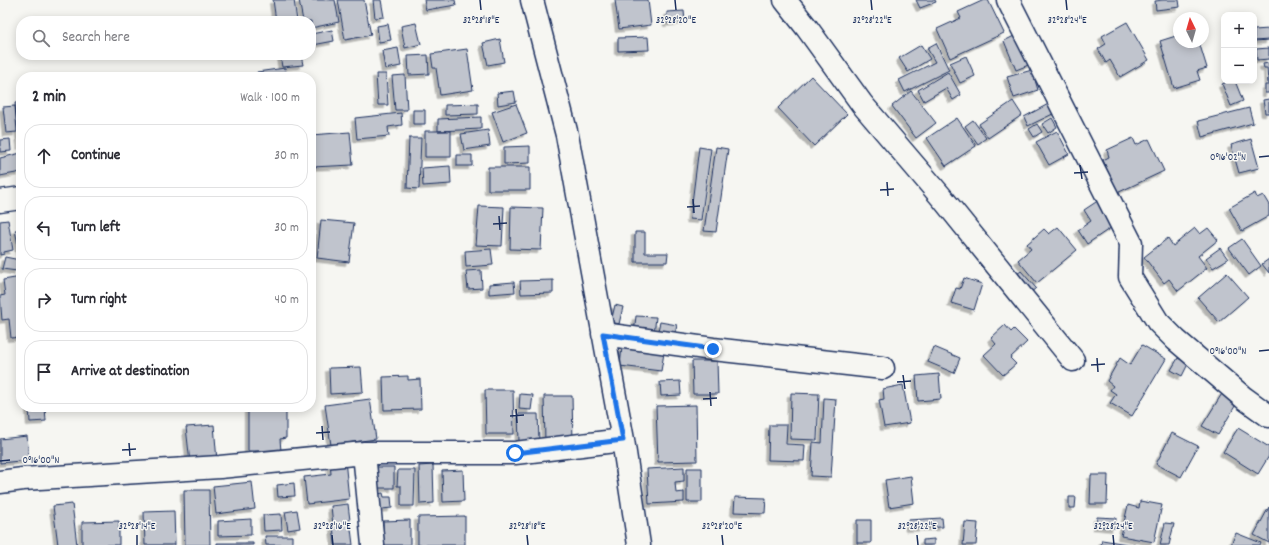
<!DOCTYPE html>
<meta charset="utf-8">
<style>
:root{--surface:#fff;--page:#f7f7f7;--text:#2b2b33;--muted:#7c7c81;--line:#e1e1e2}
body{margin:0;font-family:Dekko,sans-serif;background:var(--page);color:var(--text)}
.controls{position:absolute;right:12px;top:12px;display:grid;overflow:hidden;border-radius:8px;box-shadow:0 2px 10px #0003}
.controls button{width:36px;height:36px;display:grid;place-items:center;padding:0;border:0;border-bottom:1px solid var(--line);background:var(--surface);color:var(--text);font:20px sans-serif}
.compass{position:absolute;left:1173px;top:12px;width:36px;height:36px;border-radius:50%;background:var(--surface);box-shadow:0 2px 10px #0003;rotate:355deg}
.stop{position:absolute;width:12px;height:12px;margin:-9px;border:3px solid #1a73e8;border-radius:50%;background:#fff}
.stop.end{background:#1a73e8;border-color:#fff;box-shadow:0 1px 4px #0008}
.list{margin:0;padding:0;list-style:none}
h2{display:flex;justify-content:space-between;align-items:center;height:52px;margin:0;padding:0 16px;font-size:17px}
h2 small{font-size:13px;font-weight:400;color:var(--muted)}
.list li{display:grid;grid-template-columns:26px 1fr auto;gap:12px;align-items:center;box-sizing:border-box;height:64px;margin:0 8px 8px;padding:0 8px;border:1px solid var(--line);border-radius:16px}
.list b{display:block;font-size:15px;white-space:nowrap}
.list em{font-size:13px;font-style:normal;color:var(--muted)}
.icon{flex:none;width:22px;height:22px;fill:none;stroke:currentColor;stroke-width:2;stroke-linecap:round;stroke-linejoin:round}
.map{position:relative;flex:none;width:1269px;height:545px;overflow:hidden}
.search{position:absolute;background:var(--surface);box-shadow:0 2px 10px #0003;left:16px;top:16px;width:300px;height:44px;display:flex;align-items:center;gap:10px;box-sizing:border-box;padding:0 14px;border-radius:16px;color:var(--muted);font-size:15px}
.panel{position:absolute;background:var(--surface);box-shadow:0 2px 10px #0003;left:16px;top:72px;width:300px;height:340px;border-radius:16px}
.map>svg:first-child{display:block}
</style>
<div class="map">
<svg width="1269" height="545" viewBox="0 0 1269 545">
<defs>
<filter id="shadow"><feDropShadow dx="-3.5" dy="3.5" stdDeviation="0" flood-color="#0004"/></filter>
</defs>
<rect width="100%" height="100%" fill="#f6f6f2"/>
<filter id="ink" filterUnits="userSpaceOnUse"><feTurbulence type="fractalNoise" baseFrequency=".025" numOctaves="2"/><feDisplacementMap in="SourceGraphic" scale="8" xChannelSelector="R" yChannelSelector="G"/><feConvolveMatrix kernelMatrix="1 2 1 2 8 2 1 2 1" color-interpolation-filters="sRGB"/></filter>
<g filter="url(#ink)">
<path fill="#c0c4cd" stroke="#1b2f5e" filter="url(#shadow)" d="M273,0H294L297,21H276Z
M299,0H335L339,22L311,28V21H303Z
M338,0H364L371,35L345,40Z
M373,0H381L384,17L375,18Z
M424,0H455L456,5L426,10Z
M615,0H648L651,25L619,29Z
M916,0H935L936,2L920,8Z
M984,0H988L1004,33L950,58L937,29L961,18L958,12Z
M1163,0H1179L1180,7L1156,10L1155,1Z
M684,11L685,21L667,23V12Z
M1127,22L1149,60L1120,77L1110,60L1106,63L1098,49L1106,44L1102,36Z
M416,23L421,44L405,48L401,26Z
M388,24L391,40L379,42L377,26Z
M1269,29V40L1254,41V30Z
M332,30L334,41L313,45L311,34Z
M1018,34L1031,64L1016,70L1004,41Z
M1179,35V42H1199L1207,68L1197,71L1200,80L1174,88L1160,41Z
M648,37L649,50L618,51V38Z
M500,39L504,62L488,65L483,43Z
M936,43L949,70L905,92L899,80L935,62L927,48Z
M921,45L930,59L908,72L899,58Z
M398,48L401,66L385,69L382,51Z
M1269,48V59L1257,60L1256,49Z
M467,49L473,90L440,95L436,68H433L431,54Z
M280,55H301L303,65L282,67Z
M428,55L429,74L409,75L408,56Z
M966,56L975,76L960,83L950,63Z
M1269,63V93H1265V85H1268L1267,68H1264L1263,64Z
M285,68L287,77H258L257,72Z
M1032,70L1038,90L1014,98L1007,77Z
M948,72L961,95L953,100L946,88L924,101L918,90Z
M376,74H386L388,105H378Z
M405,75L407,110H395L392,76Z
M811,76L847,114L814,146L778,108Z
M1230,81H1235L1243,101L1231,106L1222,84Z
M514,91L516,102L498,105L497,93Z
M911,91L936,123L916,138L892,106Z
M1269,99V113H1265L1263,100Z
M1013,101L1022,115L988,138L979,124Z
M1054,101L1059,111L1028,126L1024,117Z
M21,102V146L15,103Z
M478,104V114L445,115V105Z
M516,104L527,133L503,142L492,112Z
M15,106L17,132L6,133L3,107Z
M1249,108L1253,123L1202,137L1198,121Z
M413,110H425V124H413Z
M401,113L402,125L388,127L389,136L357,139L355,118Z
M481,117V129L438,131V119Z
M957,118L976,146L946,166L927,138Z
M1052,118L1057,127L1048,133L1042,124Z
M973,120L986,138L978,144L965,126Z
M1037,124L1042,132L1034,137L1029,129Z
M488,130L490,146L464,150L461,134Z
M425,131H451V157H425Z
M1057,131L1069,154L1049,165L1036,142Z
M350,132L353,165L312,167L311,135Z
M409,138H421L419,189L407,188Z
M1133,138L1136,145L1149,139L1164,171L1117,193L1103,160L1109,157L1107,150Z
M10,139L11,151L0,152V140Z
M1251,139L1259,168L1239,173L1231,145Z
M530,146V163L504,164V147Z
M699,147L711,149L701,220L690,219Z
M716,147L728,149L716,232L704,231Z
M21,153V172L0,176V158Z
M457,155H472V166H457Z
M450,166L451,184L423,186L422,168Z
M488,167H530V190H488Z
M1255,193L1257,198L1263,195L1269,205V216L1242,231L1229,208Z
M1099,200L1115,225L1087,244L1078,230L1091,221L1084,210Z
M479,206L504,207L502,246L476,245Z
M511,207L543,208L541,250L510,249Z
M8,220L13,250L4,252V254L0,255V221Z
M321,220L354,223L349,262L317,258Z
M1058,227L1077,250L1037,283L1018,260L1031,249L1027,244L1044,229L1049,234Z
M1195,228L1200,234L1208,228L1218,240L1198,256L1207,268L1178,291L1169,279L1164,283L1144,257L1168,238L1173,246Z
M21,229V259L15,230Z
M635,232H645V253H668L667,262H635Z
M1242,239L1261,266L1249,275L1229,248Z
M1220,248L1228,259L1213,268L1206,258Z
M491,249L493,265L466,267L465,251Z
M5,257L20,260L17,271L2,269Z
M1269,259V273L1262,264Z
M481,270L482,288L468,289L466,271Z
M1021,271L1036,288L1029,294L1013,277Z
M1227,273L1248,297L1219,322L1198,298Z
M21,277V337L11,338L9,319L2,320L0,296L5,295L3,280Z
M964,278L982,284L974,310L951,303L956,288L960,289Z
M553,280V293L521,294L520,281Z
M514,282L515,292L489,294V284Z
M615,305L623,307L619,324L611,322Z
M636,316L656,317L654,334L634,333Z
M660,322L677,325L674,339L657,335Z
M1005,325L1011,332L1014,329L1027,342L1010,358L1016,364L1003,375L984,355L996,344L991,338Z
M1142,345L1166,359L1132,416L1110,403L1116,394L1110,390L1113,386L1107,381L1120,358L1130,365Z
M622,347L664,353L661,371L620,366Z
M934,347L960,358L954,373L928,362Z
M1178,358L1188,364L1182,376L1171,370Z
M692,361H717L718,394H693Z
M361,367L363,392L330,394L329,368Z
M939,374L941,399L918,401L916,376Z
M408,376V380L420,379L421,409L384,410L383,377Z
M680,381L681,395L661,396L660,382Z
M903,385L910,423L884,427L879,400L884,399L883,389Z
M485,390H513L514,434H486Z
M1223,392L1238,401L1218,435L1202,426Z
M791,393L819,394L817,440L790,439Z
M520,394L533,395L531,410L519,409Z
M544,396H572L573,442H545Z
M824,398L836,399L831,477L811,476L813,442L822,443Z
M370,399L376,439L331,445L325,405Z
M696,405L697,461L658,462L656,406Z
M29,407H45L46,421L30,422Z
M248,407H286V438L280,439L281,451H248Z
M518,414H538L539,440L519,441Z
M214,425L217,461L190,463L186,427Z
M769,425H787L786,444L805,445L804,461L768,460Z
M1238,428L1269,447V456L1258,474L1223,452Z
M1172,433L1198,446L1181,477L1156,464Z
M27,436L29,460L0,463V439Z
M345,460L349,499L307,504L304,477L331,474L330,462Z
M433,465L434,503L420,504L419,466Z
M372,467H394V488H372Z
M684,467V481L675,482L676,493L684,492V502L649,504L647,469Z
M687,468H702V502H687Z
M398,470H415L414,506H401V486H397Z
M463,470L464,501L443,502L442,471Z
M1091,475H1108L1107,504H1090Z
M911,476L914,503L889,507L885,480Z
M252,482L255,509L216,514L213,486Z
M294,483L295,496L278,497L277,485Z
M184,490H209L210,545H185Z
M383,493L384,497H391L392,508L372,510L371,495Z
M735,497L766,498L765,513L734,512Z
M1069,497H1076L1075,508H1069Z
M1140,501L1162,505L1154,542L1121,536L1128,505L1139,508Z
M72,504L77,545H58L53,506Z
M348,504L353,545H335L331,506Z
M1269,507V543L1254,535Z
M297,510L300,528L288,530L285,512Z
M174,511L175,545H145L144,512Z
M281,514L282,530L264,531L263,515Z
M465,516V545H418V517Z
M1097,517L1116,518L1115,528L1096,526Z
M942,518L943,527L909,528L908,520Z
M251,519V535L218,536V521Z
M410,520V545H383V521Z
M857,520H871V543H857Z
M119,521V545H82V522Z
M965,522L978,523L976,545H963Z
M1165,523L1174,524L1169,545H1160Z
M1236,533L1261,543L1260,545H1231Z
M265,536H292V545H266Z
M934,539V545H923V540Z
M1102,540L1134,545H1101Z
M217,543H253V545H217Z"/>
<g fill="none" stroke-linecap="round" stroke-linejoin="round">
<defs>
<path id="minor" d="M532,0L567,135L623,440L639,545
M785,0L807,28L862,104L943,199L1073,360
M1008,0L1131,243L1130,277L1158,322L1176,340L1244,398L1269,416
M0,201L21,198
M603,334L713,349L883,368
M364,453L373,545
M0,482L23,479L220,467L364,453H515L623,440"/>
</defs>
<use href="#minor" stroke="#1b2f5e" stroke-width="25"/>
<use href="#minor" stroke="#f6f6f2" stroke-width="22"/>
</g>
</g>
<g fill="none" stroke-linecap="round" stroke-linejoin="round" filter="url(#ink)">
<path stroke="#1a73e8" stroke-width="5" d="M515,453L623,440L603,334L713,349"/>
</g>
<path fill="none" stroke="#1b2f5e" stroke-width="1.5" d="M480,0L481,10M675,0L676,10M871,0L872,10M1066,0L1067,10M1259,157L1269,156M1080,165L1082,179M1074,173L1088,172M887,182L888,196M880,190L894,189M693,199L694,213M687,207L700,206M499,216L500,230M493,224L507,223M1259,351L1269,350M1097,358L1098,372M1091,365L1105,364M903,375L905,389M897,382L911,381M710,392L711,406M703,399L717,398M516,409L517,423M510,416L524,415M322,426L323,440M316,433L330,432M129,443L130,456M122,450L136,449M0,461L10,460M137,535V545M332,535L333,545M527,535L528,545M722,535L723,545M917,535L918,545M1113,535L1114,545"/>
<g font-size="10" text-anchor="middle" fill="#1b2f5e" stroke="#f6f6f2" stroke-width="3" stroke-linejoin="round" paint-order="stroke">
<text x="481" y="23">32°28'18"E</text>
<text x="676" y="23">32°28'20"E</text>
<text x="872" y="23">32°28'22"E</text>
<text x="1067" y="23">32°28'24"E</text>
<text x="1228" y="160">0°16'02"N</text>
<text x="1228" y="354">0°16'00"N</text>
<text x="41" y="463">0°16'00"N</text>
<text x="137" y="529">32°28'14"E</text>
<text x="332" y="529">32°28'16"E</text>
<text x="527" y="529">32°28'18"E</text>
<text x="722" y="529">32°28'20"E</text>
<text x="917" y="529">32°28'22"E</text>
<text x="1113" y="529">32°28'24"E</text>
</g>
</svg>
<div class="controls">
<button>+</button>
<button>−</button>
</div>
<svg class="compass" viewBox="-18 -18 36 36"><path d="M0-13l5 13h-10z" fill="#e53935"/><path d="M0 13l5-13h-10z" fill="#7c7c81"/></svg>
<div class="stop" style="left:515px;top:453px"></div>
<div class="stop end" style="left:713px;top:349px"></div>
<div class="search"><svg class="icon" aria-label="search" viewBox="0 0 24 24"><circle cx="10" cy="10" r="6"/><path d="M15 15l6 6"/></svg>Search here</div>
<section class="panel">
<h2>2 min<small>Walk · 100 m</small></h2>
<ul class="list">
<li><svg class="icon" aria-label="ahead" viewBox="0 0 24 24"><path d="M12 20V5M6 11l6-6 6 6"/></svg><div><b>Continue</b></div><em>30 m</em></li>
<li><svg class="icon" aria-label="left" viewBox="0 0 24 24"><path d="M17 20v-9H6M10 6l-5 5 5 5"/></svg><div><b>Turn left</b></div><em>30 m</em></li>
<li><svg class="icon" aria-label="right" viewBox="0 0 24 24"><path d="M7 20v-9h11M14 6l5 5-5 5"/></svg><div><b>Turn right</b></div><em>40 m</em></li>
<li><svg class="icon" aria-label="arrive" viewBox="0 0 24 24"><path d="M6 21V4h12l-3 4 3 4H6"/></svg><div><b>Arrive at destination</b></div></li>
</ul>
</section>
</div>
